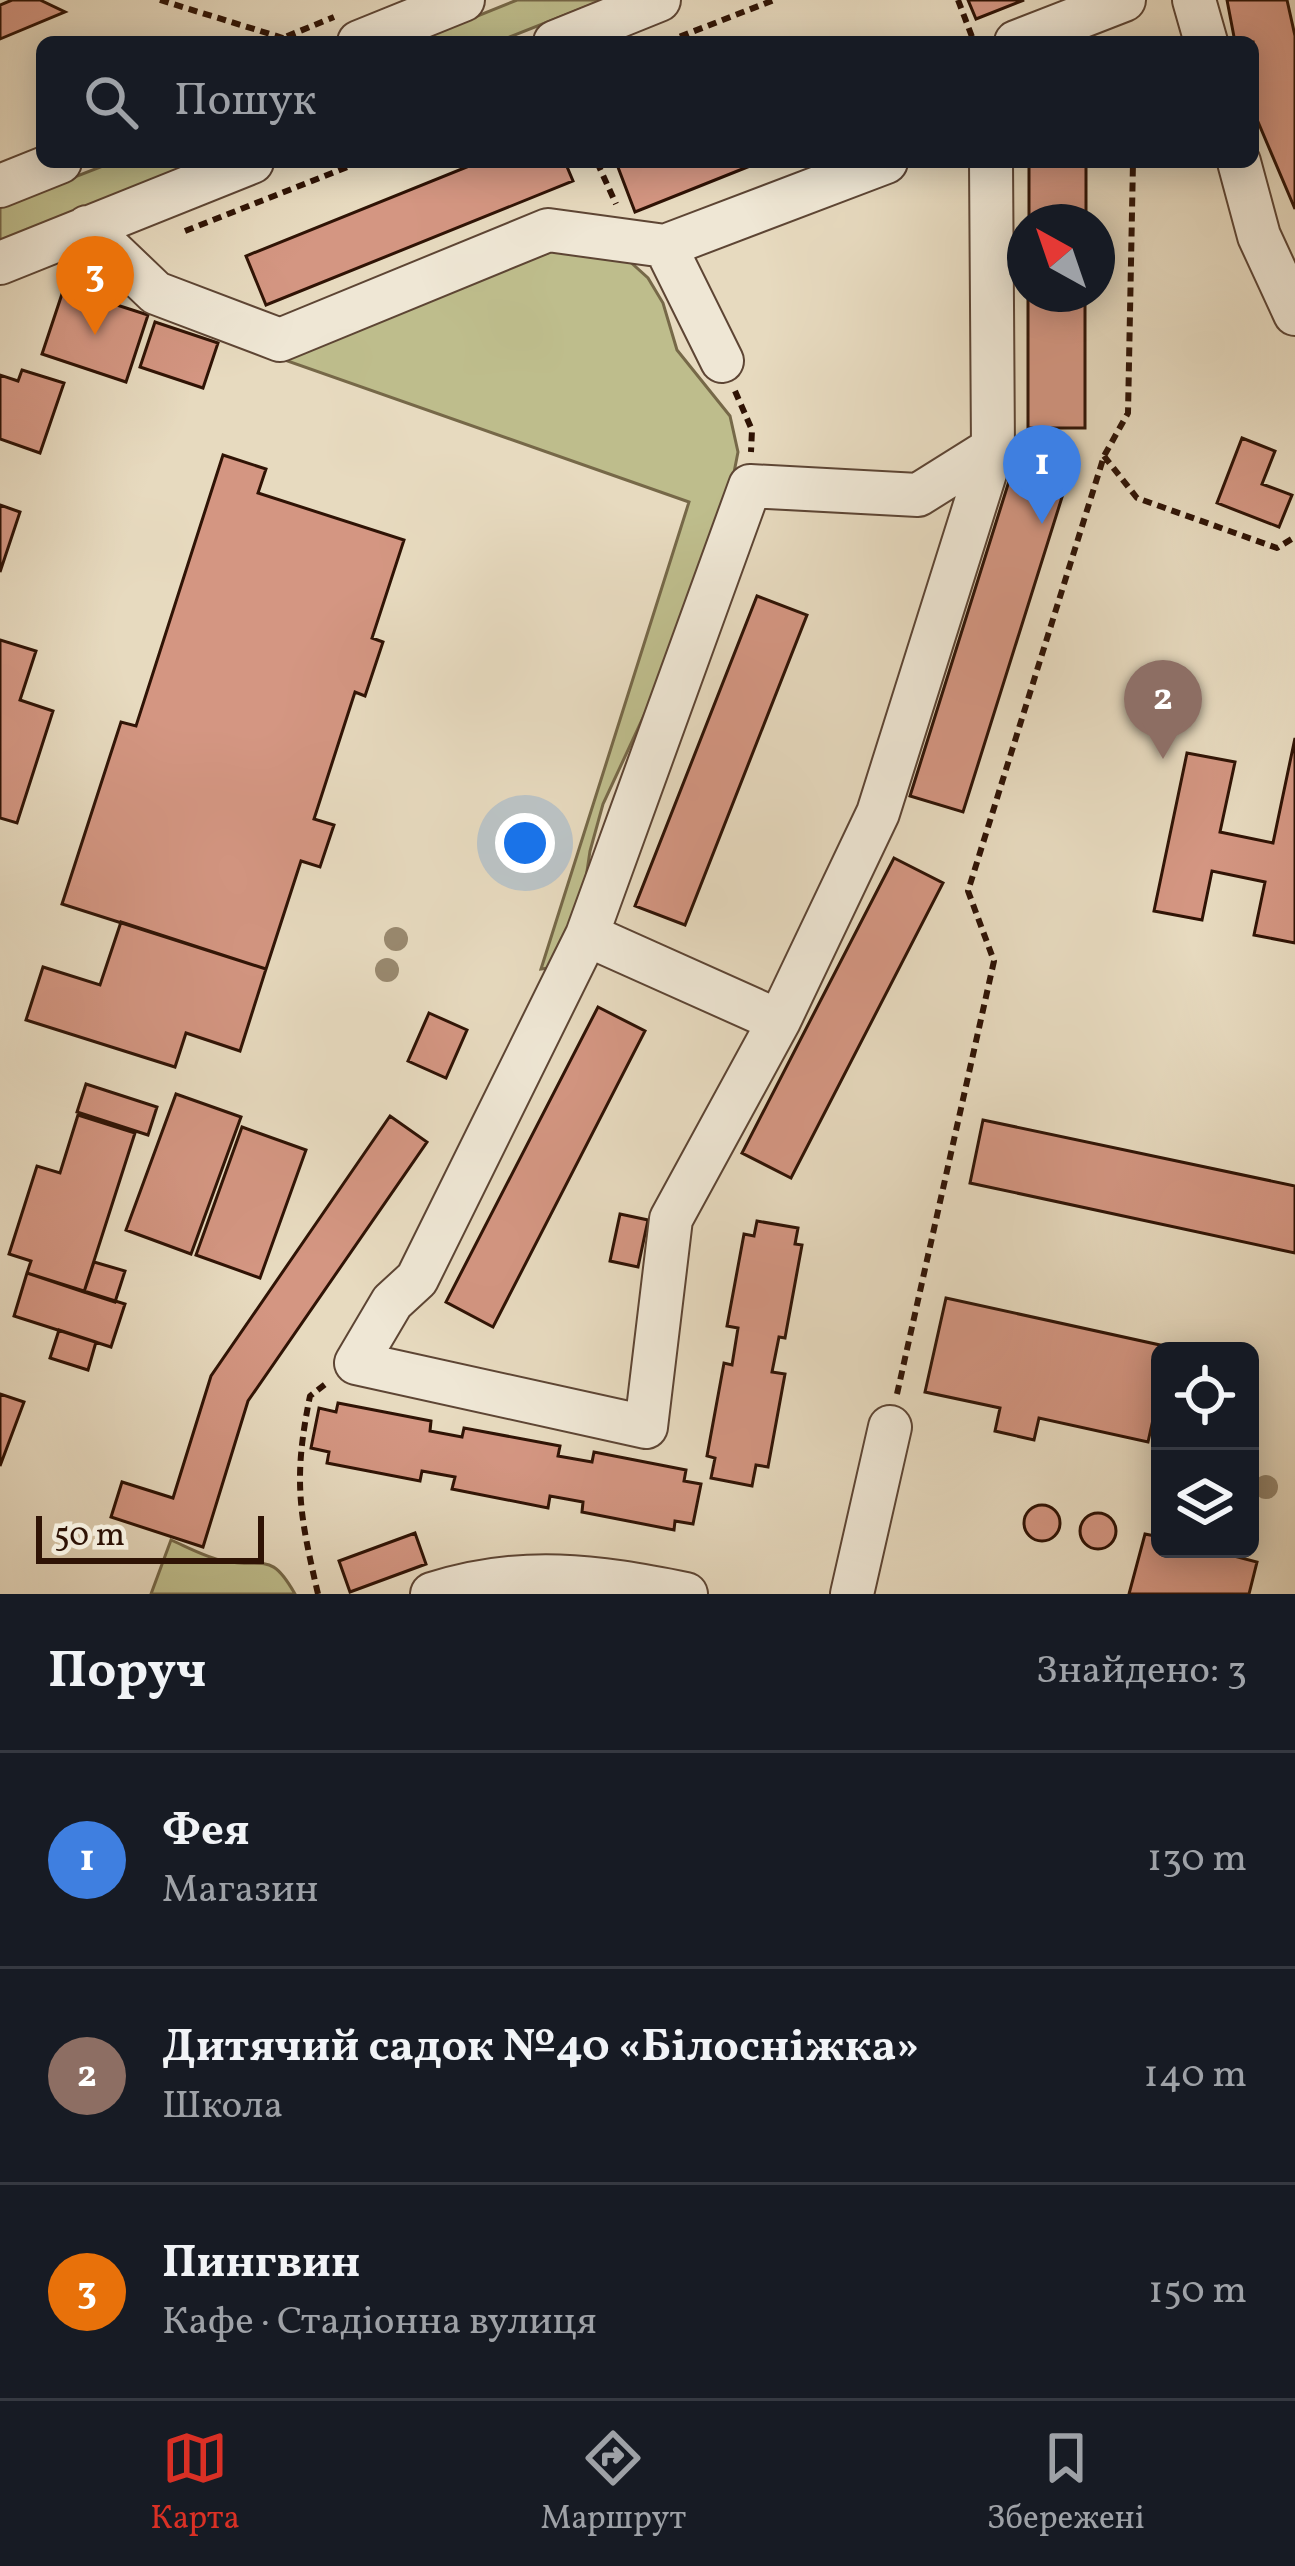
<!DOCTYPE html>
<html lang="uk">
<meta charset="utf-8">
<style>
:root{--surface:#171b24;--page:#242831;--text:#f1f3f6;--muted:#9ea1a6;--line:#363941;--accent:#d93025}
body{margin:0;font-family:Vollkorn,serif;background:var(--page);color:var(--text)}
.controls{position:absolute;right:36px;bottom:36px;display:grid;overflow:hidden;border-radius:18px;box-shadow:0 6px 30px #0003}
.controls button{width:108px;height:108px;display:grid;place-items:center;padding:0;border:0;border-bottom:3px solid var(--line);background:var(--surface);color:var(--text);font:60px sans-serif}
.compass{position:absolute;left:1007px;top:204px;width:108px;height:108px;border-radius:50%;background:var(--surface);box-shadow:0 6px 30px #0003;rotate:320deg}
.scale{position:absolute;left:36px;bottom:30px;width:228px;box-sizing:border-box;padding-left:12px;border:6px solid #2f1305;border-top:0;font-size:33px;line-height:42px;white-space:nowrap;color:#2f1305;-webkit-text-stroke:9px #efe7d5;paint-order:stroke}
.you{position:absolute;left:525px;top:843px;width:42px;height:42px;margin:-30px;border:9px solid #fff;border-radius:50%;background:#1a73e8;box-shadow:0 0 0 18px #1a73e833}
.badge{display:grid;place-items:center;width:78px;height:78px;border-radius:50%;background:var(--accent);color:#fff;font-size:39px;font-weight:700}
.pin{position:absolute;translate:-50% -99px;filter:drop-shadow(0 3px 6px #0008)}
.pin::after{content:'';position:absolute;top:63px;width:42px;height:36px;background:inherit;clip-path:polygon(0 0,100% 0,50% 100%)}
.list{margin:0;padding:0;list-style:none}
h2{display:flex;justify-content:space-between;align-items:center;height:156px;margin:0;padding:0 48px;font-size:51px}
h2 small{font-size:39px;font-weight:400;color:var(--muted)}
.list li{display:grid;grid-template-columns:78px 1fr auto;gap:36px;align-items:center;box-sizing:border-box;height:216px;padding:0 48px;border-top:3px solid var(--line)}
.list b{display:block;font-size:45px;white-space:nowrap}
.list p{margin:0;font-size:39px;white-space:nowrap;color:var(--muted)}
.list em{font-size:39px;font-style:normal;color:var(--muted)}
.icon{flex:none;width:66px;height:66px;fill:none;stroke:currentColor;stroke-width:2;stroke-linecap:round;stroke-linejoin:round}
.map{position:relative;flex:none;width:1295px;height:1594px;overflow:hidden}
.search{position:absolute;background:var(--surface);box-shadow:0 6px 30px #0003;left:36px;right:36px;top:36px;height:132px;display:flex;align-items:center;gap:30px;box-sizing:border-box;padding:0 42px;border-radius:18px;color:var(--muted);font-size:45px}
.sheet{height:804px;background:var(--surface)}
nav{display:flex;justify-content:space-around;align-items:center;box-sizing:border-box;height:168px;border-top:3px solid var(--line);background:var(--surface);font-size:33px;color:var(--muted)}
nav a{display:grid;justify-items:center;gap:6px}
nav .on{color:var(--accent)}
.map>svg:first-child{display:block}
</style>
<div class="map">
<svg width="1295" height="1594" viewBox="0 0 1295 1594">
<rect width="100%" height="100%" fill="#e7dabf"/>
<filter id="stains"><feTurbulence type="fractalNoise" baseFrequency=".00167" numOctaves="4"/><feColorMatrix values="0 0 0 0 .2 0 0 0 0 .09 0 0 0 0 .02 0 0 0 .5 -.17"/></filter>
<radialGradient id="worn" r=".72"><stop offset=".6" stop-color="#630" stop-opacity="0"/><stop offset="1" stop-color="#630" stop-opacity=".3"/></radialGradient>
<path fill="#bebd8c" stroke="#766848" stroke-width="3" d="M517,0H603L497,42H413Z
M113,162H197L0,241V206Z
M558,249L627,259L648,278L663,303L677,350L730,416L738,452L727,508L673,653L603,804L590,851L580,918L549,968L541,969L689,502L276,357Z
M171,1540C187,1547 207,1558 224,1561C265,1569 270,1550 295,1594H151Z"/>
<path fill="#d49682" stroke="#2f1305" stroke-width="3" d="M12,0H40L65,12L0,39V5Z
M968,0H1024L976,19Z
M1227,0H1287L1295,36V209L1253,110V42H1235Z
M479,162H565L573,181L266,305L246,256Z
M616,162H760L635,212Z
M1029,162H1086V222H1029Z
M64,288L148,315L126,382L42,354Z
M1028,294H1085V428H1028Z
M155,322L218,343L203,388L140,367Z
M22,370L64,383L40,453L0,439V375L18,381Z
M1242,438L1275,451L1262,484L1292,495L1279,527L1217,503Z
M223,455L266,469L258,493L404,540L372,638L383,642L365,696L355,692L314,819L334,825L320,867L301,861L266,969L62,904L121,722L136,726Z
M1010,478L1063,494L963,812L910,796Z
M0,505L20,512L0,572Z
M757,596L807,615L685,925L635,906Z
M0,640L36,651L20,700L53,711L17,823L0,818Z
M1295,738V943L1254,935L1265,882L1212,871L1202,920L1154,911L1187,753L1235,762L1220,832L1273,843Z
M894,858L943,883L791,1178L742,1153Z
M121,922L266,969L240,1051L186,1033L175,1067L26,1020L43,967L100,985Z
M598,1007L645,1031L493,1327L446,1302Z
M429,1013L467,1030L446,1078L408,1061Z
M86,1084L157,1107L148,1135L77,1112Z
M176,1094L241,1117L191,1254L126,1230Z
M78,1115L135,1133L84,1292L27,1273L31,1261L9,1254L37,1166L60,1173Z
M390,1116L427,1142L248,1401L203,1547L111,1517L122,1482L173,1498L211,1376Z
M983,1120L1295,1186V1253L970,1183Z
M242,1127L306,1150L260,1278L196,1255Z
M620,1214L648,1220L638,1267L610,1261Z
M757,1221L798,1228L795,1244L802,1245L785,1338L779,1337L772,1372L785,1374L768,1467L756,1465L752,1486L711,1478L715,1458L707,1456L724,1363L732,1365L738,1328L727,1326L744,1234L754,1236Z
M94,1262L125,1271L115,1302L84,1292Z
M27,1273L125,1304L111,1347L14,1316Z
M946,1298L1169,1347L1168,1351H1160V1388L1148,1442L1039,1418L1034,1440L995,1431L1000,1408L925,1392Z
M59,1330L96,1342L88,1370L50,1358Z
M0,1394L24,1402L0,1466Z
M338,1403L431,1421L430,1431L462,1437L464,1428L560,1446L558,1456L592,1462L594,1452L686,1470L684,1481L701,1484L693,1524L675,1521L674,1530L582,1512L583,1502L550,1496L548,1508L452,1489L455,1477L422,1471L420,1481L327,1463L329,1452L311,1448L319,1408L336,1412Z
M1024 1523a18 18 0 1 1 36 0a18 18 0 1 1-36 0Z
M1080 1531a18 18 0 1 1 36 0a18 18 0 1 1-36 0Z
M415,1533L426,1564L350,1592L339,1561Z
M1145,1534L1160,1537V1549H1207L1257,1562L1249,1594H1129Z"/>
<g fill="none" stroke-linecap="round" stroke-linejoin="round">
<defs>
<path id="minor" d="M1194,0L1206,42
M359,42L463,0
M555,42L659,0
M1016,42L1124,0
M1239,162L1259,236L1295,314
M0,186L60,162
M87,227L156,293L280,340L548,230L665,246L886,162
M665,246L722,361
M0,263L252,162
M587,935L417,1279L392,1302L356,1363L646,1427L671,1219L779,1021L878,813L993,448L991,162
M779,1021L587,935L750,486L918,495L993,448
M432,1594C522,1565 596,1576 686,1594
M852,1594L890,1427"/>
</defs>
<use href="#minor" stroke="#5d4534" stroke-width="46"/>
<path stroke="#2f1305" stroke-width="6" stroke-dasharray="9 6" stroke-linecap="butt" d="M160,0L283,38
M958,0L974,42
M273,42L334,17
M666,42L774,0
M597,162L616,204
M185,231L360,162
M735,391L752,430L751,452
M1104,456L1137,498L1277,548L1295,537
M897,1394L994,961L968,891L1104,456L1128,413L1133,162
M318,1594C299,1512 293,1479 310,1396L328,1382"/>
<use href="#minor" stroke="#efe7d5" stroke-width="42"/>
</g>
<g fill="#99896f">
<circle cx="396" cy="939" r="12"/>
<circle cx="387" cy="970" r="12"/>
<circle cx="1266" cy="1487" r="12"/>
</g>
<rect width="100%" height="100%" filter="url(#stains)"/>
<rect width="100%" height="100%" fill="url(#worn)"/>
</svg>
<div class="controls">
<button><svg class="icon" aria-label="locate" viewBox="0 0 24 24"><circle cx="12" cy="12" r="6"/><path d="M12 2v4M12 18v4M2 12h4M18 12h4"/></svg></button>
<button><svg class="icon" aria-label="layers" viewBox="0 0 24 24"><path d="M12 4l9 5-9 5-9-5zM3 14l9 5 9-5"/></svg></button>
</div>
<svg class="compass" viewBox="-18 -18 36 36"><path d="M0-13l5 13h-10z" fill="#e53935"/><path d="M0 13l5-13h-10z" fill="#9ea1a6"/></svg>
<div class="scale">50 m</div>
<div class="you"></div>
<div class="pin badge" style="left:1042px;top:524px;background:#3f7fe0">1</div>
<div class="pin badge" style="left:1163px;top:759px;background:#8d6e63">2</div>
<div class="pin badge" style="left:95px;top:335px;background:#e8710a">3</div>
<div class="search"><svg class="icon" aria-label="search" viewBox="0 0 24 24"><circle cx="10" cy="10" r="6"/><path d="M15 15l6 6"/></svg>Пошук</div>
</div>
<section class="sheet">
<h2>Поруч<small>Знайдено: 3</small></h2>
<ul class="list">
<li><span class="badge" style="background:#3f7fe0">1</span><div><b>Фея</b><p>Магазин</p></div><em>130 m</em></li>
<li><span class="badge" style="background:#8d6e63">2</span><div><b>Дитячий садок №40 «Білосніжка»</b><p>Школа</p></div><em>140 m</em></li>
<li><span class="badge" style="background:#e8710a">3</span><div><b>Пингвин</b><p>Кафе · Стадіонна вулиця</p></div><em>150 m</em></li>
</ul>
</section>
<nav>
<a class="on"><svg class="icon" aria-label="map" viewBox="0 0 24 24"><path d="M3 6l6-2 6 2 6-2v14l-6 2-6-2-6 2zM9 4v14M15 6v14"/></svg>Карта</a>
<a><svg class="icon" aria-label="directions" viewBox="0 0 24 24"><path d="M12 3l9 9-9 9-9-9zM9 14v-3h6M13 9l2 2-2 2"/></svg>Маршрут</a>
<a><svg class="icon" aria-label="saved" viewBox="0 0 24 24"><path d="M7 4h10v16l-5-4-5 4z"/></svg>Збережені</a>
</nav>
